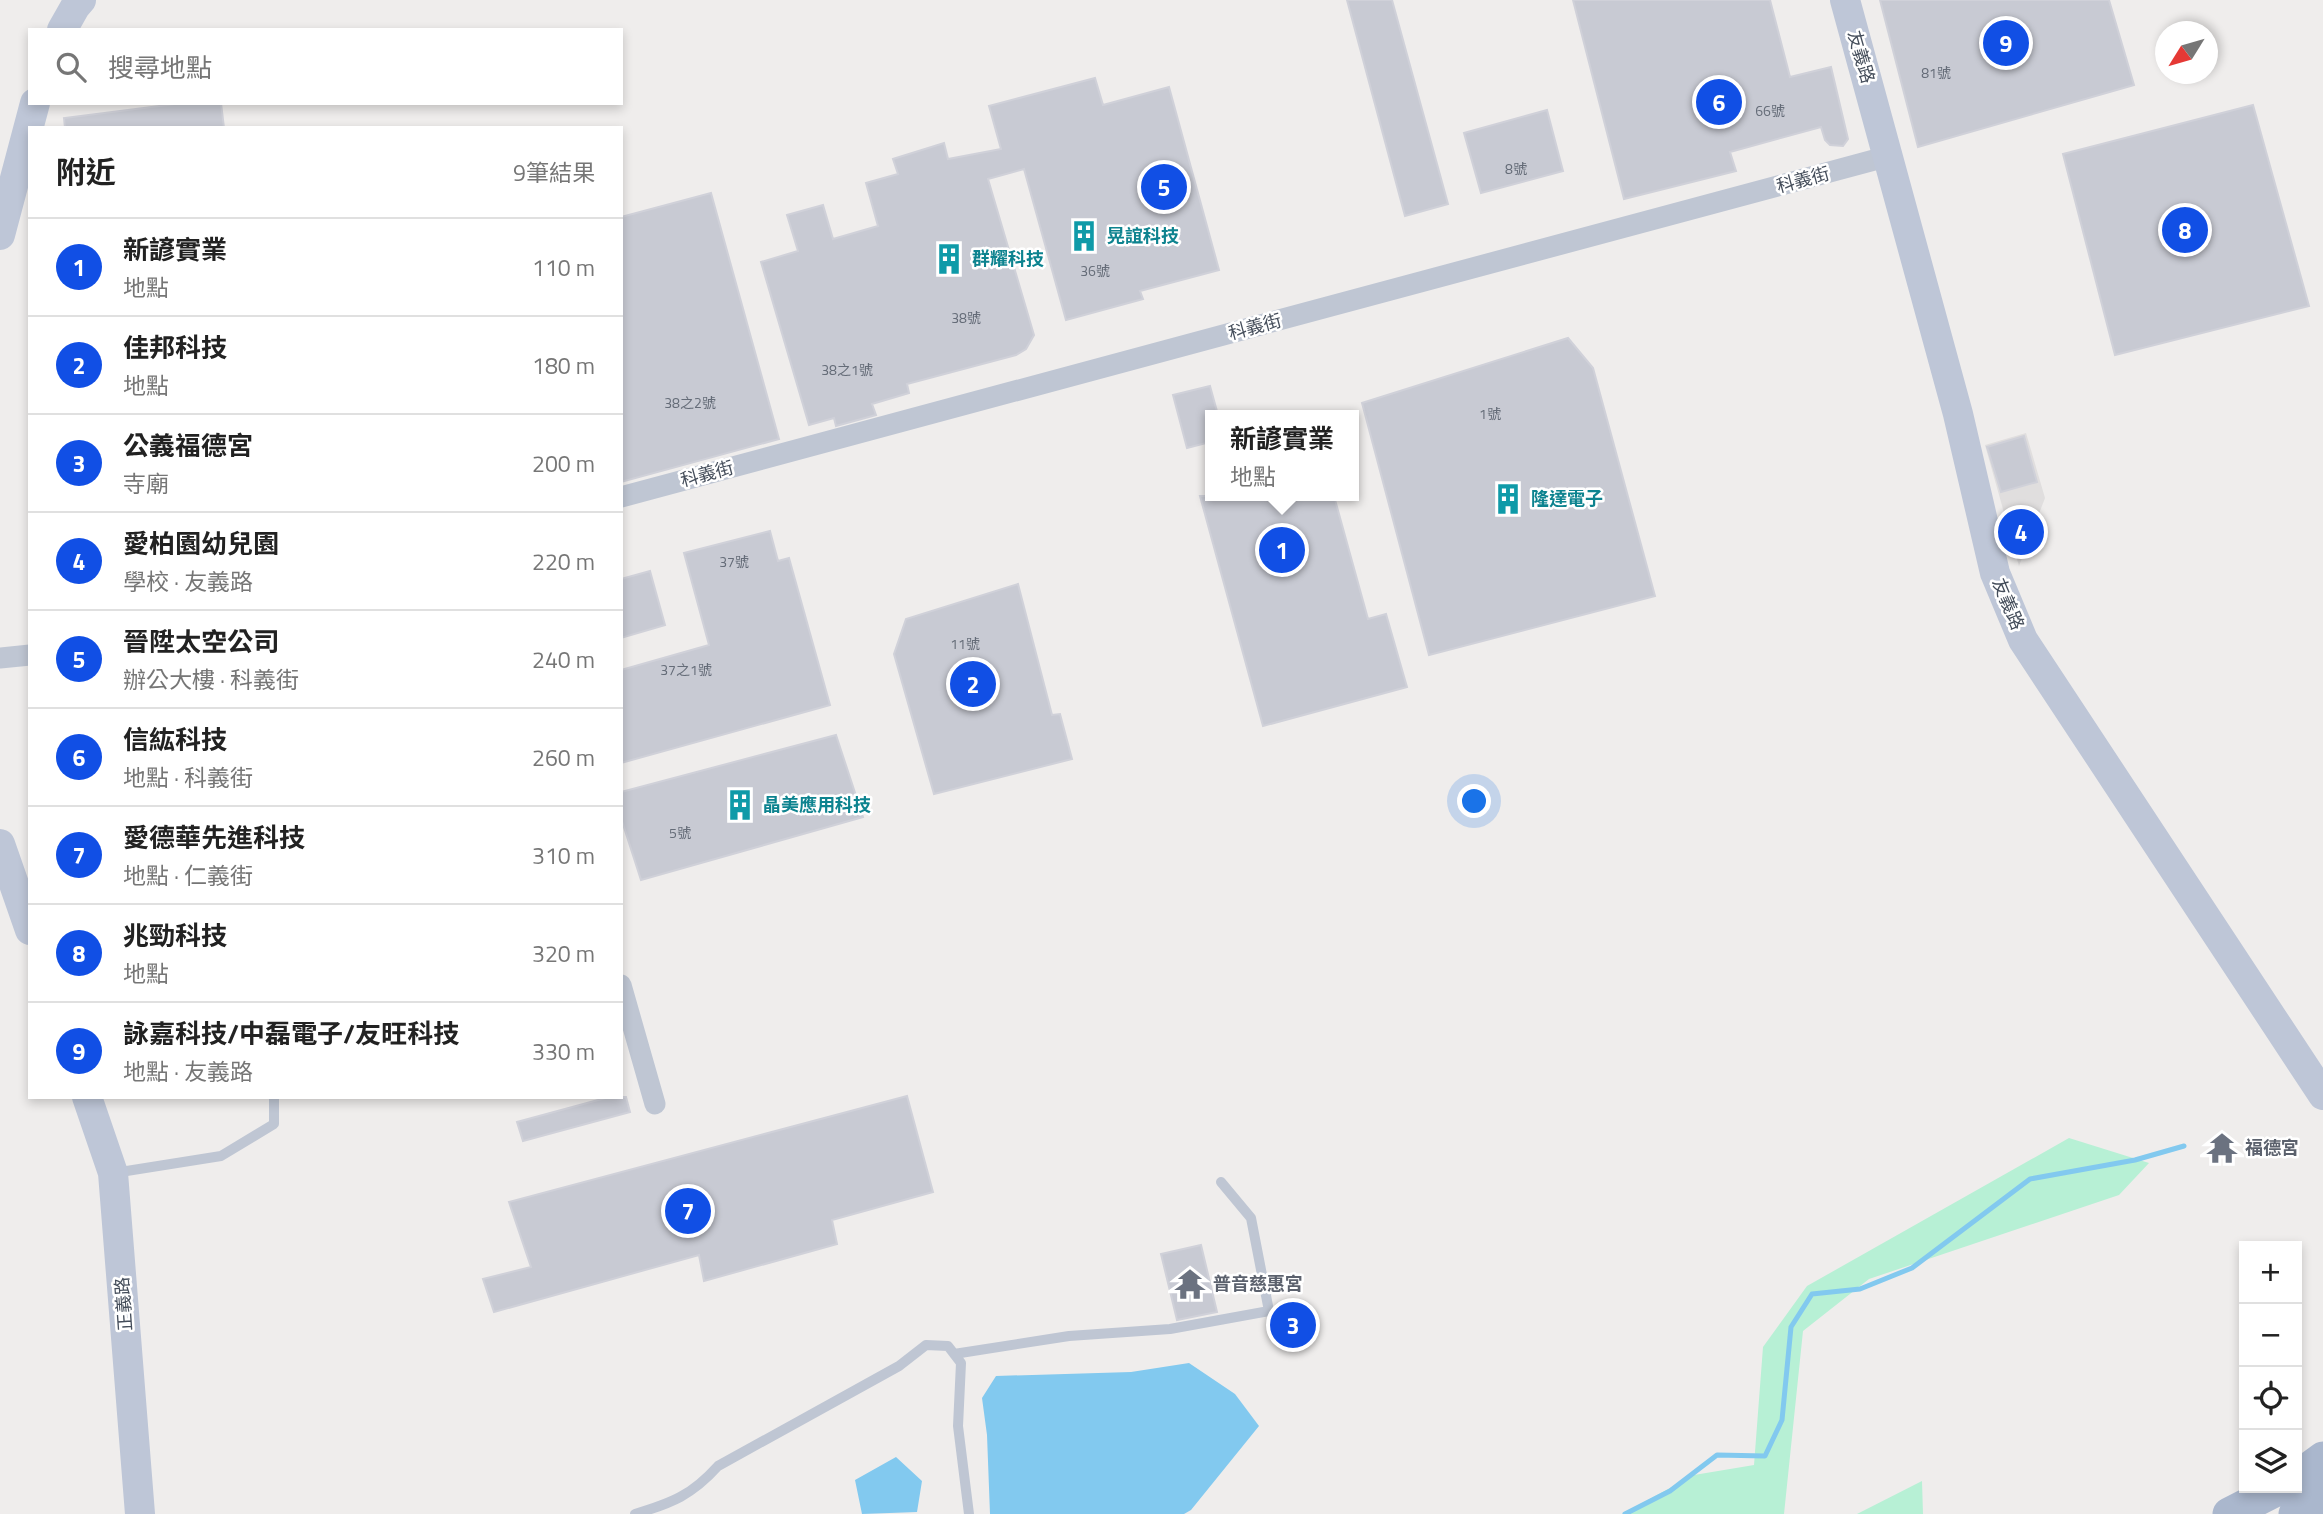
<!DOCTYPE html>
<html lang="zh-TW">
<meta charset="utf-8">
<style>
:root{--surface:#fff;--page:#f2f2f2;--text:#222;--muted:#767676;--line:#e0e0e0;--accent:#114fe5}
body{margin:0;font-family:"Titillium Web","Noto Sans TC",sans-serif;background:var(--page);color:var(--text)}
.controls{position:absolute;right:21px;bottom:21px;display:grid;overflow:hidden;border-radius:0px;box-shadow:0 4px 10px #0003}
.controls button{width:63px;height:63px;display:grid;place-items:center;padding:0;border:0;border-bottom:2px solid var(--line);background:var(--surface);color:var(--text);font:35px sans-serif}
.compass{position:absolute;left:2155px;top:21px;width:63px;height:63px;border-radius:50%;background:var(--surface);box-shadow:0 4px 10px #0003;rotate:233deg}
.you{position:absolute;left:1475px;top:802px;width:24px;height:24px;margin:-18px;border:5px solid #fff;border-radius:50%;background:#1a73e8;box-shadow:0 0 0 10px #1a73e833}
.badge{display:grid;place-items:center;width:46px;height:46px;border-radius:50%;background:var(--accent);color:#fff;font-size:23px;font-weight:700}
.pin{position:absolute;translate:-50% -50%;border:4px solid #fff;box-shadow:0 2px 7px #0006}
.popup{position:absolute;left:1205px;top:410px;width:154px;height:91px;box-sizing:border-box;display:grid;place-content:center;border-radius:0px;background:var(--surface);filter:drop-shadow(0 2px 5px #0005);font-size:23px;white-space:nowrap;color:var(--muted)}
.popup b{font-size:26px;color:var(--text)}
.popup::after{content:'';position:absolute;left:50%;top:100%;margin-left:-14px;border:14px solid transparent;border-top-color:var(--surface)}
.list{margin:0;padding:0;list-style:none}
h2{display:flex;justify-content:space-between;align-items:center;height:91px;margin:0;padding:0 28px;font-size:30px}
h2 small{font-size:23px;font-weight:400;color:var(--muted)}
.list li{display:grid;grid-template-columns:46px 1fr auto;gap:21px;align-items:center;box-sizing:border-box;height:98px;padding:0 28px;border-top:2px solid var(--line)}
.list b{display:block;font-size:26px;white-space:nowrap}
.list p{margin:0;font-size:23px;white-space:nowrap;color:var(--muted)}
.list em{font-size:23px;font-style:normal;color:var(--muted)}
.icon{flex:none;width:38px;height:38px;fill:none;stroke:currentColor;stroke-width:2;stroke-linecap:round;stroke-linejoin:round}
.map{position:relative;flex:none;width:2323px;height:1514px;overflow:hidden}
.search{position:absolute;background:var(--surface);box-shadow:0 4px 10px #0003;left:28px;top:28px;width:595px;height:77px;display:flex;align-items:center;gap:18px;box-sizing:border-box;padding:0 24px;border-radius:0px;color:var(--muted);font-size:26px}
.panel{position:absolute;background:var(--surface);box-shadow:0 4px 10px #0003;left:28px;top:126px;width:595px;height:973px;border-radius:0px}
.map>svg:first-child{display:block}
</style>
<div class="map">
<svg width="2323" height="1514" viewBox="0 0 2323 1514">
<rect width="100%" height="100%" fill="#efedec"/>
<path fill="#e0dede" d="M2026,433L2045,498L2019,566L1985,445Z"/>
<path fill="#b7f0d5" d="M2069,1138L2149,1163L2119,1195L1869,1279L1803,1331L1784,1514H1622L1694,1475L1754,1465L1763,1347L1807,1286Z
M1922,1481L1923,1514H1857Z"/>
<path fill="#82c9ef" d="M1189,1363L1235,1394L1259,1426L1191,1510L1184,1514H990L987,1435L982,1398L996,1376L1131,1372Z
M896,1457L922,1481L917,1512L862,1514L855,1480Z"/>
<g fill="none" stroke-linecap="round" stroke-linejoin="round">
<path stroke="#82c9ef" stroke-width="5" d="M1625,1514L1670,1491L1717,1455L1765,1456L1782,1420L1791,1327L1812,1294L1860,1289L1912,1268L2030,1179L2135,1160L2184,1146"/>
</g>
<path fill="#c8cad3" stroke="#d0d1d9" stroke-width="2" d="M1347,0H1392L1448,204L1405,216Z
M1573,0H1770L1790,77L1831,67L1848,139L1843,146L1830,145L1825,140L1821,127L1730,152L1736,171L1624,199Z
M1880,0H2109L2134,85L1918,147Z
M1095,78L1103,105L1169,87L1219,270L1140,291L1143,299L1066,320L1024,169L988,179L1034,335L1026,349L1016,355L907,384L909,393L872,404L876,415L836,426L834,418L809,425L761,262L798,251L787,215L823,205L833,239L878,226L866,183L898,174L893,159L944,143L948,159L1001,149L989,106Z
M183,103H221L224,128H65L64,118Z
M2253,105L2309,306L2115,355L2063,154Z
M1547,110L1563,171L1481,193L1464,133Z
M711,193L779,439L621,482V217Z
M1568,338L1593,368L1655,596L1429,655L1362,403Z
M1210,386L1218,415H1210V442L1187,448L1173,395Z
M2024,436L2037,482L2001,492L1987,447Z
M1200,496H1334L1368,619L1386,614L1407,687L1263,726Z
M770,531L778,561L789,558L830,705L621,763V670L709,645L684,553Z
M650,571L665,625L621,638V579Z
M1018,584L1052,715L1060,714L1072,759L934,794L894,654L906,619Z
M836,735L863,817L641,880L621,818V792Z
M907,1096L933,1192L832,1220L837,1244L704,1281L699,1255L494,1312L483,1279L531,1267L509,1202Z
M609,1097H626L630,1112L523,1141L517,1122Z
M1201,1245L1217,1312L1177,1320L1161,1254Z
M1300,1316L1305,1333L1287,1337L1282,1321Z"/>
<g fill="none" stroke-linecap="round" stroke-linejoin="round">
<path stroke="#bfc6d3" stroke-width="10" d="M114,1173L221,1156L274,1124V1097
M954,1354L1069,1336L1170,1329L1269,1311L1251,1218L1221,1182
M635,1514C672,1503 692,1495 718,1466L899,1366L926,1345L948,1346L961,1363L958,1426L969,1514"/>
<path stroke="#bfc6d3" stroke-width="21" d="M621,497L1889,156
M0,658L30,655
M621,985L655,1104"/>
<path stroke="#bec6d7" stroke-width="30" d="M1845,0L1958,414L1995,573L2023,640L2323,1095
M62,30L75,7L81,0
M0,235L35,103
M0,844L30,930
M87,1097L113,1173L140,1514"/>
<path stroke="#aab7cd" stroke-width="33" d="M2297,1477L2323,1458
M2229,1514L2280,1488
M2295,1514L2323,1494"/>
</g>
<defs>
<symbol id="building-bare" viewBox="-9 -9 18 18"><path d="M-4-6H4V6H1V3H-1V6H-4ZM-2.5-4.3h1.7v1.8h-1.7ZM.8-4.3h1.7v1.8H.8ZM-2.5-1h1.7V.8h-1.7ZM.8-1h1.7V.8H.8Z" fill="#0f9aa8" stroke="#fff" stroke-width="2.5" paint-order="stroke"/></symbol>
<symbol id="temple-bare" viewBox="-9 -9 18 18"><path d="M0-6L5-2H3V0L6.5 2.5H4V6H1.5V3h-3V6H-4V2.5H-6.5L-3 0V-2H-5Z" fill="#6b7280" stroke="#fff" stroke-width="2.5" paint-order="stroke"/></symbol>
</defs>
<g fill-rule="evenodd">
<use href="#building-bare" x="1062" y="214" width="44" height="44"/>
<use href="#building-bare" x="927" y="237" width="44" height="44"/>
<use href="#building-bare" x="1486" y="477" width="44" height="44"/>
<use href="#building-bare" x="718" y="783" width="44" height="44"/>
<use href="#temple-bare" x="2200" y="1126" width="44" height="44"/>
<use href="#temple-bare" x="1168" y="1262" width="44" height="44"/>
</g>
<g text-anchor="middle" stroke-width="5" stroke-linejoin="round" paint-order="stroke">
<g font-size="14" fill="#656c78">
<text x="1936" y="78">81號</text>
<text x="1770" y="116">66號</text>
<text x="1516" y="174">8號</text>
<text x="1095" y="276">36號</text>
<text x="966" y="323">38號</text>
<text x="847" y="375">38之1號</text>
<text x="690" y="408">38之2號</text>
<text x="1490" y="419">1號</text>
<text x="734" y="567">37號</text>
<text x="965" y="649">11號</text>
<text x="686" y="675">37之1號</text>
<text x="680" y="838">5號</text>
</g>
<g font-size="18" fill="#444d5a" stroke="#fff">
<text transform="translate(1861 57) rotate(74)" y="6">友義路</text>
<text transform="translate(1803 180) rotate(-15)" y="6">科義街</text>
<text transform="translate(1255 327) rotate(-15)" y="6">科義街</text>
<text transform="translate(707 474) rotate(-15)" y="6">科義街</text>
<text transform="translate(2008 604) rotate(67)" y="6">友義路</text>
<text transform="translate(124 1304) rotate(-94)" y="6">正義路</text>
</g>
<g font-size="18" font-weight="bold" fill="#0d838f" stroke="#fff" text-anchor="start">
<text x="1107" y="242">晃誼科技</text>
<text x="972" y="265">群耀科技</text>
<text x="1531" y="505">隆達電子</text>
<text x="763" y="811">晶美應用科技</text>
</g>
<g font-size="18" font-weight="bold" fill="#5b616d" stroke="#fff" text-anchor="start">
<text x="2245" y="1154">福德宮</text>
<text x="1213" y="1290">普音慈惠宮</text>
</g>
</g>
</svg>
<div class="controls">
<button>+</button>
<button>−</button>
<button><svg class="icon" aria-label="locate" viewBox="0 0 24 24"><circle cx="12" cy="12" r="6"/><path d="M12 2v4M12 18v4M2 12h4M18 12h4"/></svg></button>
<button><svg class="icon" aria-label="layers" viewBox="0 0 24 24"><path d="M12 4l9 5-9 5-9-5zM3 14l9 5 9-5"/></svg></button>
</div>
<svg class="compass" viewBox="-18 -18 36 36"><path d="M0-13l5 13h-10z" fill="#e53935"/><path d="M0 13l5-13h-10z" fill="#767676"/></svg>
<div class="you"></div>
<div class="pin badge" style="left:1282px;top:550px">1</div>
<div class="popup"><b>新諺實業</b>地點</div>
<div class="pin badge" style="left:973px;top:684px">2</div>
<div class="pin badge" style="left:1293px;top:1325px">3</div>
<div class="pin badge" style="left:2021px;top:532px">4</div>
<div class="pin badge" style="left:1164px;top:187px">5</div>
<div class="pin badge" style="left:1719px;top:102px">6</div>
<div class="pin badge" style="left:688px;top:1211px">7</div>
<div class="pin badge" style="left:2185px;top:230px">8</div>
<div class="pin badge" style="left:2006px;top:43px">9</div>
<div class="search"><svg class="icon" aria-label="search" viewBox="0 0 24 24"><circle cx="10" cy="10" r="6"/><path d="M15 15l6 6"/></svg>搜尋地點</div>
<section class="panel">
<h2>附近<small>9筆結果</small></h2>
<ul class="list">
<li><span class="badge">1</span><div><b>新諺實業</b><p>地點</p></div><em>110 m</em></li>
<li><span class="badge">2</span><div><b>佳邦科技</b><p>地點</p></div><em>180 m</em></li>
<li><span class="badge">3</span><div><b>公義福德宮</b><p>寺廟</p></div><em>200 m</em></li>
<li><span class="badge">4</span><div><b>愛柏園幼兒園</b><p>學校 · 友義路</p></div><em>220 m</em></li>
<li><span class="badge">5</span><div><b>晉陞太空公司</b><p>辦公大樓 · 科義街</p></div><em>240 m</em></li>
<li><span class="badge">6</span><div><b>信紘科技</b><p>地點 · 科義街</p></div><em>260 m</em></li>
<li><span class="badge">7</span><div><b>愛德華先進科技</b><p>地點 · 仁義街</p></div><em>310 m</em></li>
<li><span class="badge">8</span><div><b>兆勁科技</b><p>地點</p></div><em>320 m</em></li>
<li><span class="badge">9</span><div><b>詠嘉科技/中磊電子/友旺科技</b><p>地點 · 友義路</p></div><em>330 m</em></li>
</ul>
</section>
</div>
